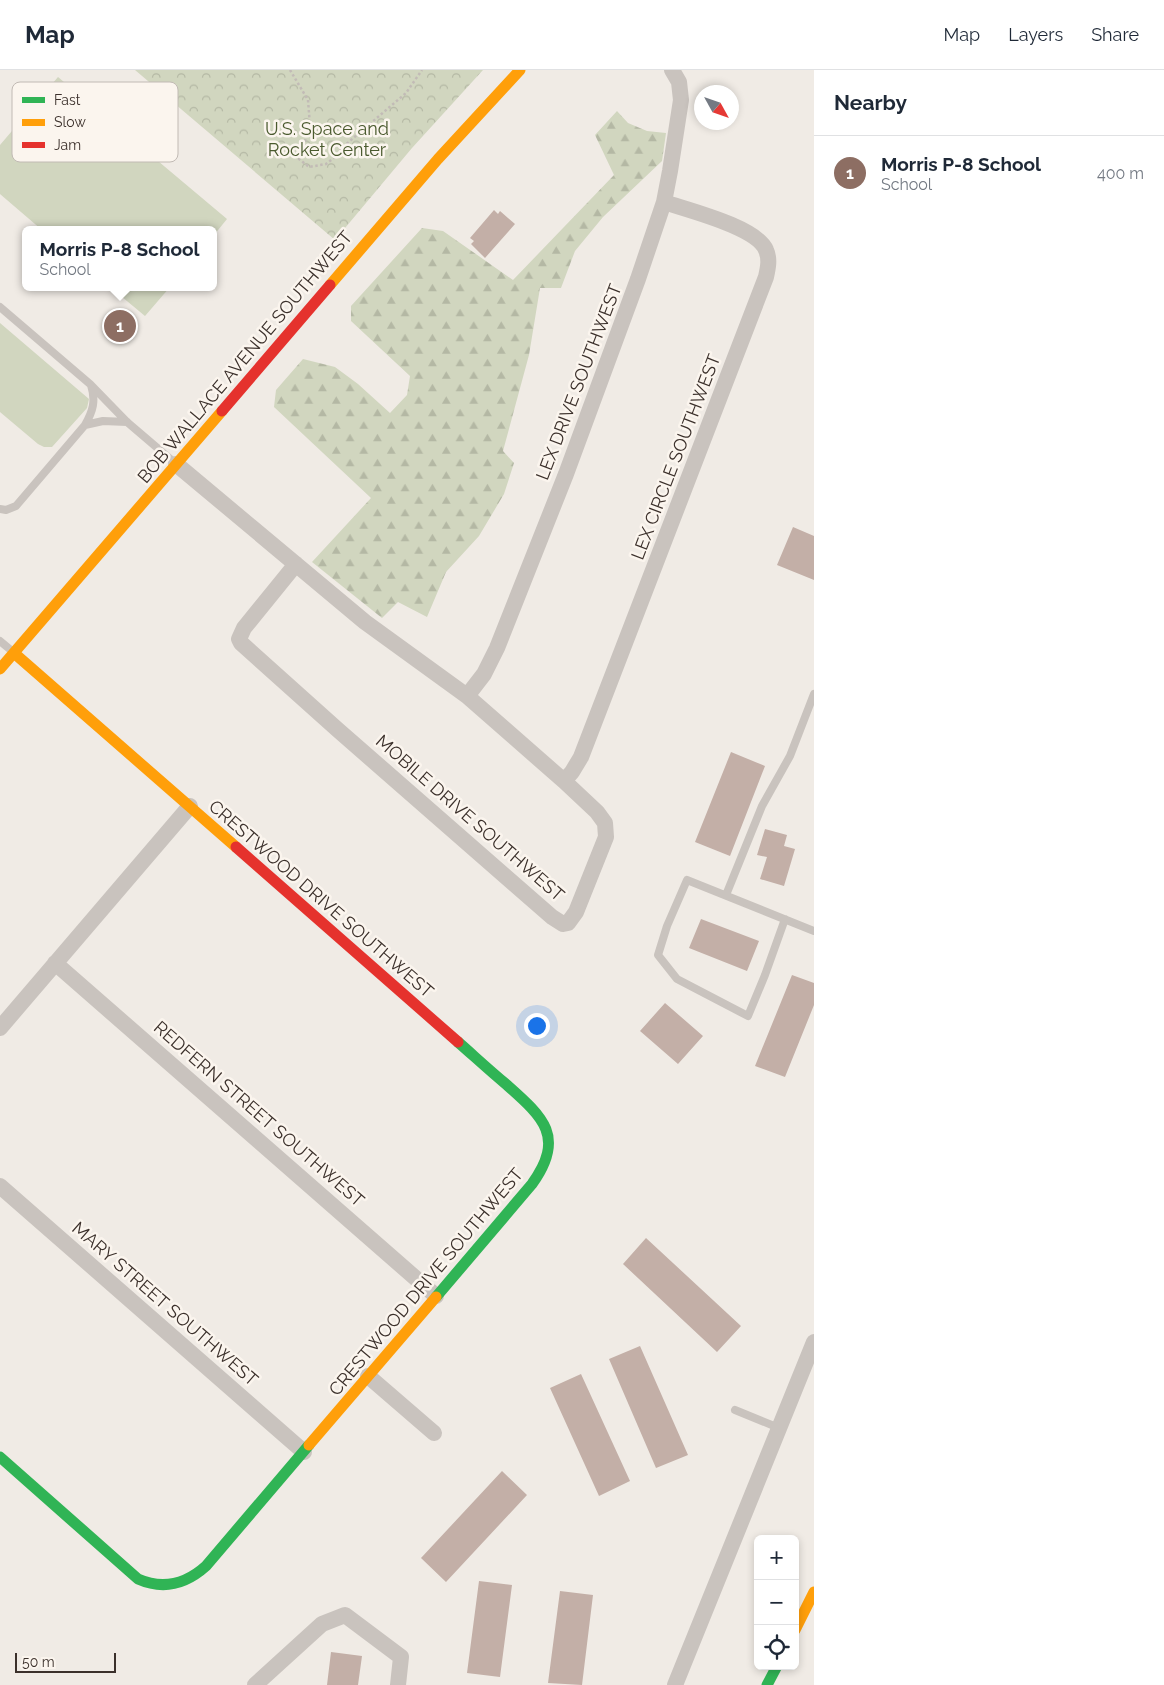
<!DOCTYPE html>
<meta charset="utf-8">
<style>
:root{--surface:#fff;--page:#f6f6f7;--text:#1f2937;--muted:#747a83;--line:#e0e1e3;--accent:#7a716c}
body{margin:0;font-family:Raleway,sans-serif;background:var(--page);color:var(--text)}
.controls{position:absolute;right:15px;bottom:15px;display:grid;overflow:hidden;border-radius:8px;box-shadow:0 2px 8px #0003}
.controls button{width:45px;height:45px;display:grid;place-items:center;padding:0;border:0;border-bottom:1px solid var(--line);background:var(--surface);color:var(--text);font:25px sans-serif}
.compass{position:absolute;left:694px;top:15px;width:45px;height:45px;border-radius:50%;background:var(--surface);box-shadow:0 2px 8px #0003;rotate:130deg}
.scale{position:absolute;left:15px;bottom:12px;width:101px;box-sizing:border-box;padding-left:5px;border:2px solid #3b302b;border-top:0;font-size:14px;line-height:18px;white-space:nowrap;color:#3b302b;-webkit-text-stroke:4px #fbf5ee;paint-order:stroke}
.you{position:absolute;left:536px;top:955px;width:18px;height:18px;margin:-12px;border:4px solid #fff;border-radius:50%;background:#1a73e8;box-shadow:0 0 0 8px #1a73e833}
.badge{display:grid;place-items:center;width:32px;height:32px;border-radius:50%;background:var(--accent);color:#fff;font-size:16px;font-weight:700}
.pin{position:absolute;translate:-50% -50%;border:2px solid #fff;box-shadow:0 1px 5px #0006}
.popup{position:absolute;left:22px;top:156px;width:195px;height:65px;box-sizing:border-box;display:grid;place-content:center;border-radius:8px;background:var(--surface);filter:drop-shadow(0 1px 4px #0005);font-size:16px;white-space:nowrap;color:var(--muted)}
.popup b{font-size:19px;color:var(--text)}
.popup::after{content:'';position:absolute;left:50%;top:100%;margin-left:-10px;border:10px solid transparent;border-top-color:var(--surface)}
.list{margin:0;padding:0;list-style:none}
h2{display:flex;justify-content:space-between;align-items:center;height:65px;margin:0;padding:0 20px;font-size:21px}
h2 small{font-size:16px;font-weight:400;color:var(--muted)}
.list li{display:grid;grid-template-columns:32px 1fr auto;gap:15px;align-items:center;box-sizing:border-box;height:75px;padding:0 20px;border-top:1px solid var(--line)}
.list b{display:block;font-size:19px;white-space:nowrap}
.list p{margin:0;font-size:16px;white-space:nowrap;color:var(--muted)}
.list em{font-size:16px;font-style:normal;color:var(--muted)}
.icon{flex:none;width:28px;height:28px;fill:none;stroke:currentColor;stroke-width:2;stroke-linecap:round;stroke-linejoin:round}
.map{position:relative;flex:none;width:814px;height:1615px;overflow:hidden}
header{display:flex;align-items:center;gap:30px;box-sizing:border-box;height:70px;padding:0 25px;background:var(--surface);border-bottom:1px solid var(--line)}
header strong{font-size:24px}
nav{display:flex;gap:28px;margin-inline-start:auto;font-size:18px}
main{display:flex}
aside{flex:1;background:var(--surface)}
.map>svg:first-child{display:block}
</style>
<header>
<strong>Map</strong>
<nav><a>Map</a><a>Layers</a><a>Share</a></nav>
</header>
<main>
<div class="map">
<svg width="814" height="1615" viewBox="0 0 814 1615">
<defs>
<pattern id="forest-firs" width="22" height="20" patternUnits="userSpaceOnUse" patternTransform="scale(1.25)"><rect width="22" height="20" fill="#d1d6bf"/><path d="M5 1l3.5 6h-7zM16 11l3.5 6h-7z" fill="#b4b8a4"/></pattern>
<pattern id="park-crowns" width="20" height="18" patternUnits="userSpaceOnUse" patternTransform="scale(1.25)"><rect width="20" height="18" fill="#d1d6bf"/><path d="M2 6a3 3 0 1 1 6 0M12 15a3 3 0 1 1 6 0" fill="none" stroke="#b4b8a4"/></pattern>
</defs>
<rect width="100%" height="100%" fill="#f0ebe5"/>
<path fill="#d1d6bf" d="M58,7L227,149L214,165V160H42L0,124V75Z
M110,217H170L145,246Z
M0,253L89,329L87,338L52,377H44L38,374L0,342Z"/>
<path fill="url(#forest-firs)" d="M617,41L628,53L647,61L666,63L662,91L603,147L575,181L561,218H540L529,285L503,381L514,393L504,424L479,466L446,502L427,547L398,532L382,548L312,492L371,428L274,337L276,320L303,289L335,297L358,314L390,343L407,325L410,306L351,251V236L422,158L443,161L513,210L614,105L595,65Z"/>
<path fill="url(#park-crowns)" d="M135,0H483L412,78L335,170Z"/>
<path fill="#c3afa7" d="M494,140L498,144L500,141L515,154L485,188L471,174L474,171L470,168Z
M793,457L814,466V510L777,495Z
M731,682L765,696L730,786L695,772Z
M765,759L787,765L784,776L795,779L784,816L760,809L767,787L757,785Z
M701,849L759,871L747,901L689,878Z
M792,905L814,913V935L785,1007L755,996Z
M665,933L703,966L678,994L640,961Z
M646,1168L741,1256L717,1282L623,1194Z
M640,1276L688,1385L656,1398L609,1289Z
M581,1304L630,1411L599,1426L550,1318Z
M502,1401L527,1425L446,1512L421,1488Z
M479,1511L512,1515L500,1607L467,1603Z
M560,1521L593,1525L582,1615L548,1613Z
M331,1582L362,1586L358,1615H327Z"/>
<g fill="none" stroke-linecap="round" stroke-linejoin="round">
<path stroke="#c2bbb6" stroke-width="2.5" stroke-dasharray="2.5 2.5" stroke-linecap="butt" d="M290,0L308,30L310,56L299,89L309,97L326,94L335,87L344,76L406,23L422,0"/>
<path stroke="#c9c3be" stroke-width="8" d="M0,237L90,314L127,352L175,393
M85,355C93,341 96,331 91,315
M0,439L6,440L16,436L85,355L103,351L127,352
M0,571L12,581
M726,825L762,736L790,686L814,624
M785,849L765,905L748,946L677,909L658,885L667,856L687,810L814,861
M735,1340L779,1358"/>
<path stroke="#c9c3be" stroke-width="16" d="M176,394L365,552L467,626L564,711L597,742L605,753L606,767L576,842L568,853L563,854L552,847L338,660L241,573L239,569L244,558L296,494
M467,626L484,604L497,578L566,404L638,209L664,132L670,101L681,30L679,12L672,0
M564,711L572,702L581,687L766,207C768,198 770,189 766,180C757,157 687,140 664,132
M55,893L436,1226
M0,958L190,736
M0,1116L304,1382
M368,1306L434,1363
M255,1615L322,1554L345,1545L401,1587L398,1615
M675,1615L814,1272"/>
<path stroke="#30b455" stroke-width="11" d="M436,1227L532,1114C566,1067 543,1047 507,1015C490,1001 474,986 458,972
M0,1387L138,1509C163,1520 186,1514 206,1496L309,1375
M767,1615L777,1596"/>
<path stroke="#ff9f0a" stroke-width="11" d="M330,215L438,89L520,0
M14,583L236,777
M0,599L222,341
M309,1375L436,1227
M795,1560L814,1522"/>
<path stroke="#e5322d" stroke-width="11" d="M222,341L330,215
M236,777L458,972"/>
</g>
<g text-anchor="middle" stroke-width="5" stroke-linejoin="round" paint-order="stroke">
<g font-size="18" fill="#4a5a2e" stroke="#fbf5ee">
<text x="327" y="65">U.S. Space and<tspan x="327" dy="21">Rocket Center</tspan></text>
</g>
<g font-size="18" fill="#3b302b" stroke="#fbf5ee">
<text transform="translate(245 287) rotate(-50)" y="6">BOB WALLACE AVENUE SOUTHWEST</text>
<text transform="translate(579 312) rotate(-69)" y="6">LEX DRIVE SOUTHWEST</text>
<text transform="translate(676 387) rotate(-69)" y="6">LEX CIRCLE SOUTHWEST</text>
<text transform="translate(470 748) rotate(41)" y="6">MOBILE DRIVE SOUTHWEST</text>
<text transform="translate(321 829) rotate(41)" y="6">CRESTWOOD DRIVE SOUTHWEST</text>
<text transform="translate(259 1044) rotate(41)" y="6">REDFERN STREET SOUTHWEST</text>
<text transform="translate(426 1212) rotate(-50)" y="6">CRESTWOOD DRIVE SOUTHWEST</text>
<text transform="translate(165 1234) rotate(41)" y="6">MARY STREET SOUTHWEST</text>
</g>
</g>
<rect x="12" y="12" width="166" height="80" rx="8" fill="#fbf5ee" stroke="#c1bab4" stroke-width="1"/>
<rect x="22" y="27" width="23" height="6" fill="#30b455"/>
<rect x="22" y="49" width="23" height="7" fill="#ff9f0a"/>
<rect x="22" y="72" width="23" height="6" fill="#e5322d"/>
<g font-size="14" fill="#3b302b">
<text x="54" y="35">Fast</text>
<text x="54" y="57">Slow</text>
<text x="54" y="80">Jam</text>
</g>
</svg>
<div class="controls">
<button>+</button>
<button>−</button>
<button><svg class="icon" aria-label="locate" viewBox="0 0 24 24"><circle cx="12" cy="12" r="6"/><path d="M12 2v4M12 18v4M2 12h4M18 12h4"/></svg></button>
</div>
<svg class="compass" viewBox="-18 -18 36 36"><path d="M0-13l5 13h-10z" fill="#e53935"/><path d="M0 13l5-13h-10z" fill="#747a83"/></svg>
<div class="scale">50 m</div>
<div class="you"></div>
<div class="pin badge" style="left:120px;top:256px;background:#8d6e63">1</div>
<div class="popup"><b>Morris P-8 School</b>School</div>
</div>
<aside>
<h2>Nearby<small></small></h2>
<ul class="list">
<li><span class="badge" style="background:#8d6e63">1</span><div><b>Morris P-8 School</b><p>School</p></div><em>400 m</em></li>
</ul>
</aside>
</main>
